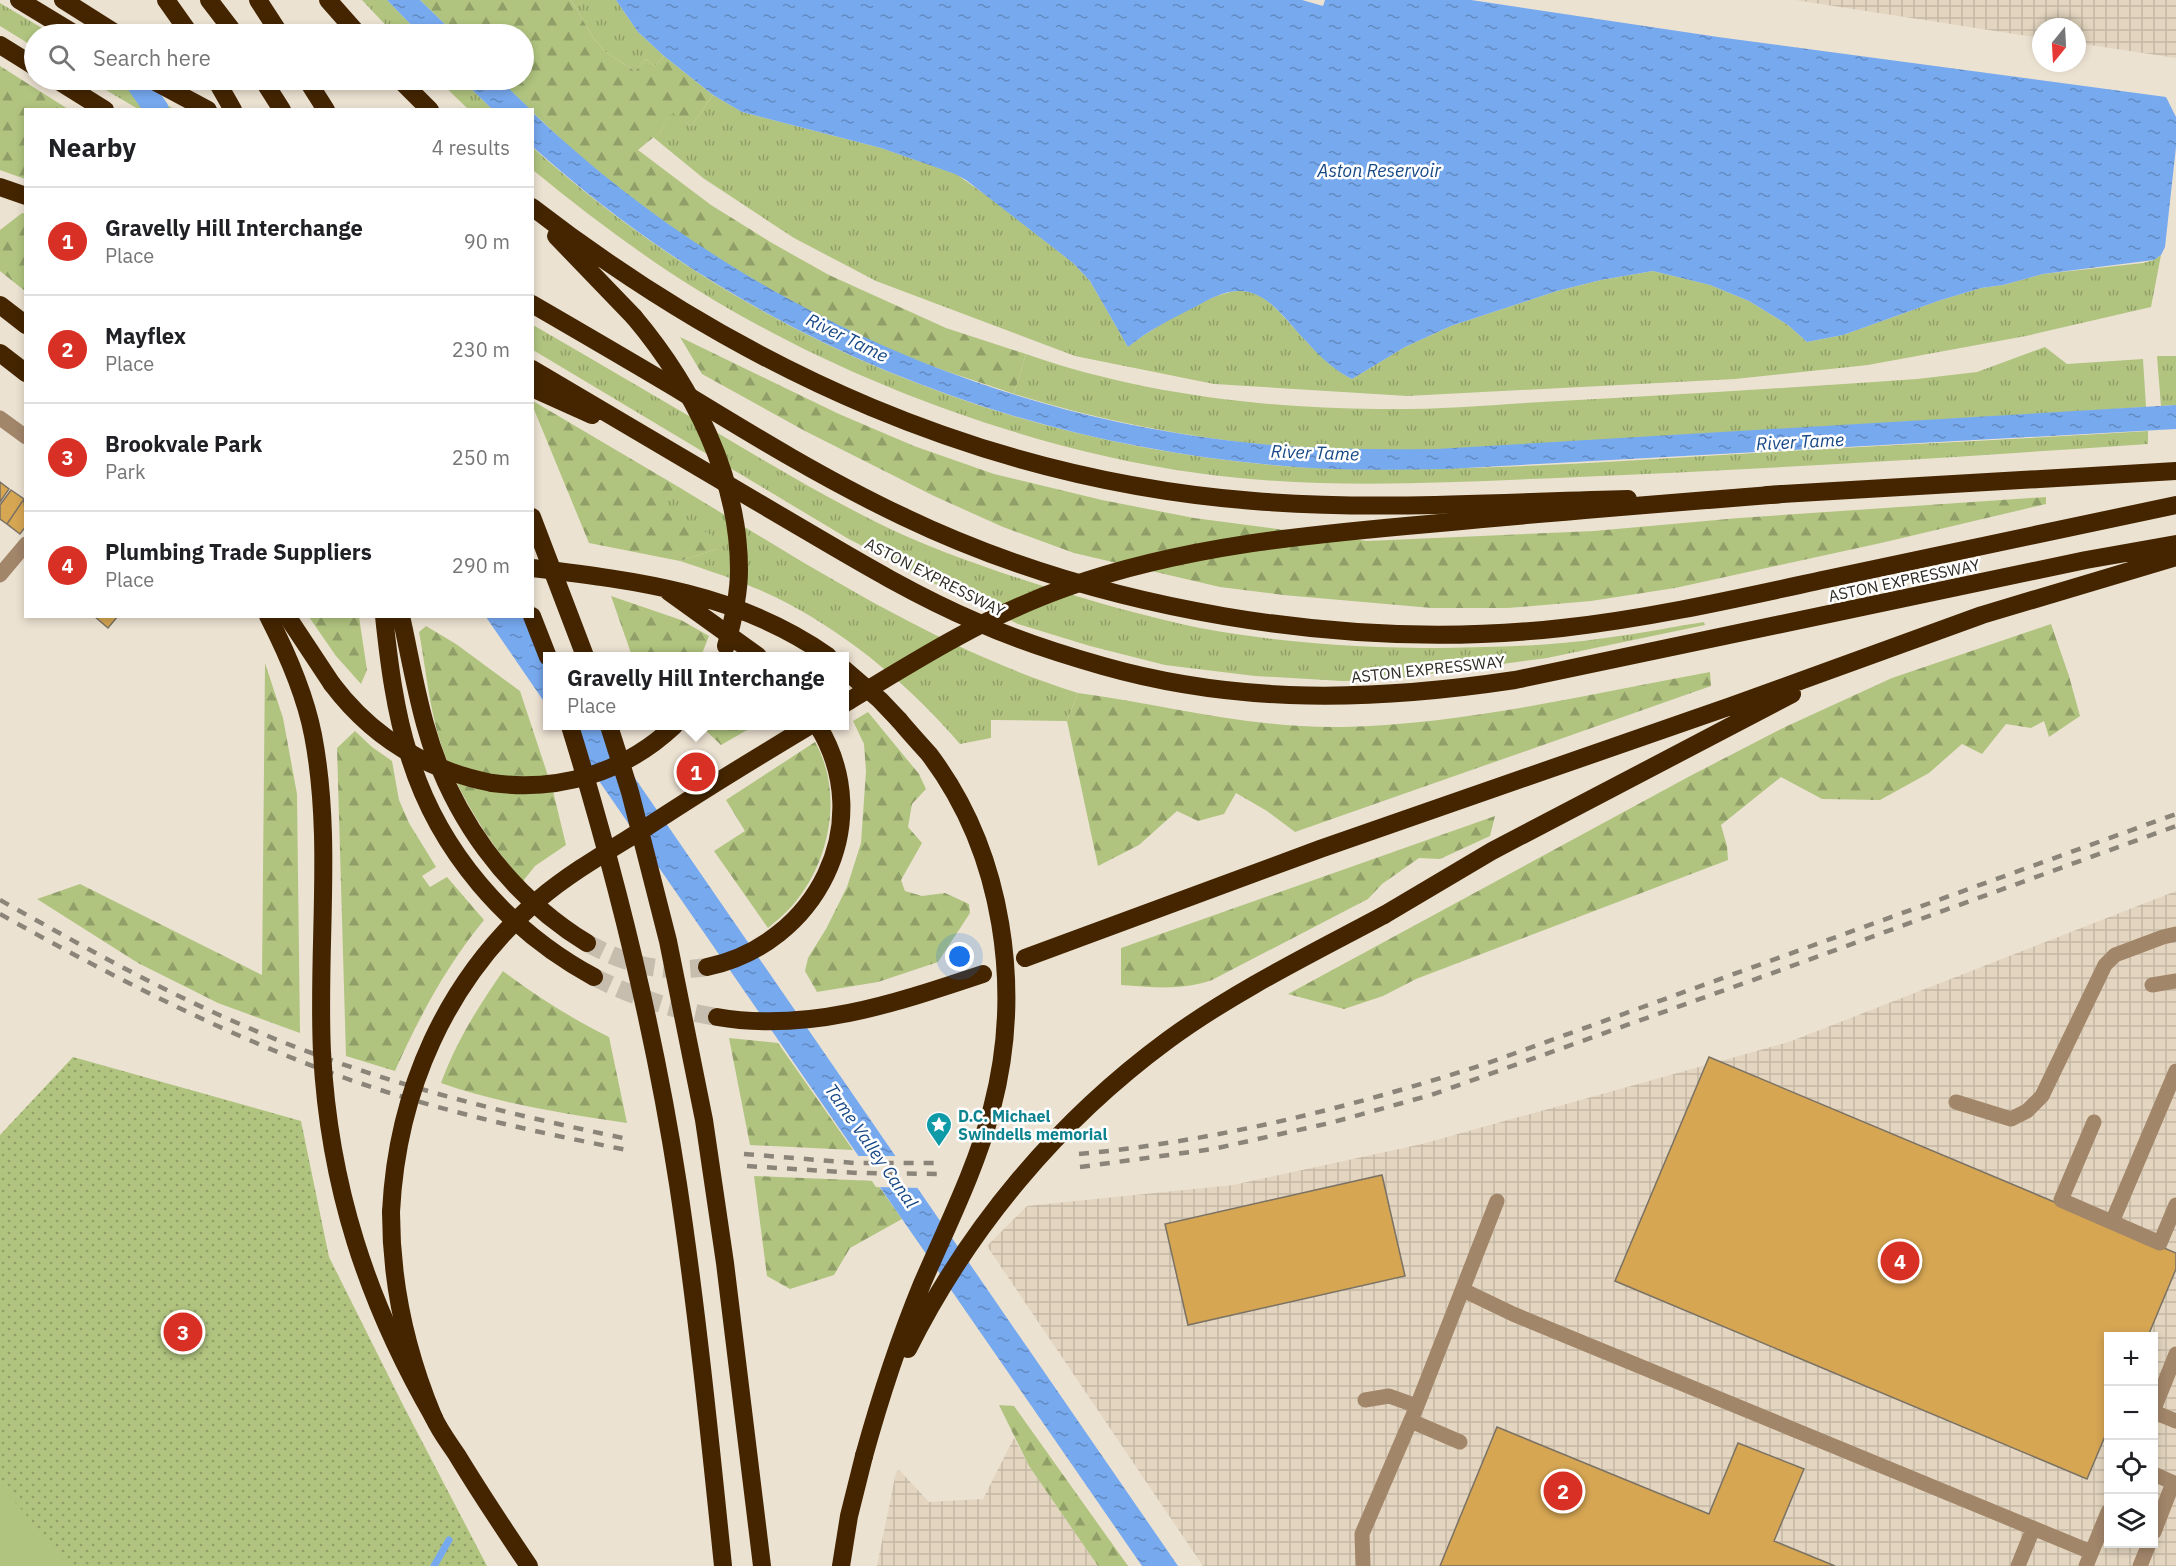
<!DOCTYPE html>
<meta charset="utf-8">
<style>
:root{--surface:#fff;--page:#f2f2f2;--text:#202124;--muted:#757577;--line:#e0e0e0;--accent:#d93025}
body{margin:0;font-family:"IBM Plex Sans",sans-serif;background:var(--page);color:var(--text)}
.controls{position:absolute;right:18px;bottom:18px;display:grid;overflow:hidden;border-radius:0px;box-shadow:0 3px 9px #0003}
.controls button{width:54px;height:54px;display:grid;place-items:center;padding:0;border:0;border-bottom:2px solid var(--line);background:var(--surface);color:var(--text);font:30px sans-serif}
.compass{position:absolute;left:2032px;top:18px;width:54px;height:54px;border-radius:50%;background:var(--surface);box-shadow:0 3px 9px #0003;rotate:198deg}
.you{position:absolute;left:960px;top:957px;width:21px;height:21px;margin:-15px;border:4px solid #fff;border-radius:50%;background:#1a73e8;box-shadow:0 0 0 9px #1a73e833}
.badge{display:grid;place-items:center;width:39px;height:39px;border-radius:50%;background:var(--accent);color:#fff;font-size:20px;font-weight:700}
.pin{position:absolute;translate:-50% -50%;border:3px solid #fff;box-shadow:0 2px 6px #0006}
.popup{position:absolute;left:543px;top:652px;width:306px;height:78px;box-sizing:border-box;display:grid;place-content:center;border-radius:0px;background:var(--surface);filter:drop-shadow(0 2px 4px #0005);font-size:20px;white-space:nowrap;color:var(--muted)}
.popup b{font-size:22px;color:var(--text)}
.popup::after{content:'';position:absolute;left:50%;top:100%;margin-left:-12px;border:12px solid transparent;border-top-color:var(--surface)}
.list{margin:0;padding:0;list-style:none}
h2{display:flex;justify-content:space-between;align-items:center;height:78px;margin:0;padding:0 24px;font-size:26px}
h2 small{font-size:20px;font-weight:400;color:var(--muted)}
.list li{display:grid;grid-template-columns:39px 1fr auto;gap:18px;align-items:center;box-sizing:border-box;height:108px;padding:0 24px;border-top:2px solid var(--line)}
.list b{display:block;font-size:22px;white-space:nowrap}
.list p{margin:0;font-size:20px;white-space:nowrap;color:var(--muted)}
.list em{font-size:20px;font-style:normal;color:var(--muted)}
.icon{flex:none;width:33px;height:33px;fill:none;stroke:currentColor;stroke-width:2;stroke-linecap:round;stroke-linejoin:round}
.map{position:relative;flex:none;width:2176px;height:1566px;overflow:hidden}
.search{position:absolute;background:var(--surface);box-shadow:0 3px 9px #0003;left:24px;top:24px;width:510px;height:66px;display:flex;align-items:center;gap:15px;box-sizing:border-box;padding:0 21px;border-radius:33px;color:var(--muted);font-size:22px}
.panel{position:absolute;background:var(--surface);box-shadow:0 3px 9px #0003;left:24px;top:108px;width:510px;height:510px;border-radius:0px}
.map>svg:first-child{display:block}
</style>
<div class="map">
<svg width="2176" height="1566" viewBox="0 0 2176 1566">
<defs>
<pattern id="industrial-grid" width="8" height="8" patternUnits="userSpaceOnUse" patternTransform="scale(1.5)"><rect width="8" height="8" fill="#e3d5bf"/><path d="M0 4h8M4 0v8" fill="none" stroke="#c3b7a4"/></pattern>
<pattern id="grass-tufts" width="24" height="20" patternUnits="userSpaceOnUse" patternTransform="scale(1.5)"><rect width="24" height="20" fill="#b0c47f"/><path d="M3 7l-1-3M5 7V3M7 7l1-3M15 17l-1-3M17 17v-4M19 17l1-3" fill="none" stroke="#909f68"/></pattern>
<pattern id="forest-firs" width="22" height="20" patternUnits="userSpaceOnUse" patternTransform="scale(1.5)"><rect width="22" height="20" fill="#b0c47f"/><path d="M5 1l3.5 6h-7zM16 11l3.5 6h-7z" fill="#909f68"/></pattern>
<pattern id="park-dots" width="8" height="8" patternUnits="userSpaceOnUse" patternTransform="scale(1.5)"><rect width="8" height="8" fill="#b0c47f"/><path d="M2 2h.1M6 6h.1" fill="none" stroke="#909f68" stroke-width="1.8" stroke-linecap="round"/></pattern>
<pattern id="water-ripples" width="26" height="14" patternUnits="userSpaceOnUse" patternTransform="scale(1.5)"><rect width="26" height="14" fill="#77a9ef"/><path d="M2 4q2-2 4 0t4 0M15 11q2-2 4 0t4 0" fill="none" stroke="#628ac1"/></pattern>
</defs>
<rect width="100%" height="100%" fill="#ece2d2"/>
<path fill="url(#industrial-grid)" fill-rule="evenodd" d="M1795,0H2176V58L2077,43V27H2041V38Z
M2176,891V1566H1203L987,1246L1027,1206L1233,1185L1422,1144L1789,1042ZM2108,1336H2154V1544H2108Z
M1014,1438L1029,1466L1098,1566H877L896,1472L899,1470L929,1502L983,1499Z"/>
<path fill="url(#grass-tufts)" d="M362,0H387L420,34H394Z
M571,0H616L638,32L664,56L655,66L646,59L635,71L604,51L594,39Z
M0,3L52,34H34V47L0,26Z
M89,80H125L174,109H138Z
M438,80H462L492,109H468Z
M713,95L742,112L881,148L956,174L990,198L1073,263L1090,281L1128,347C1149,330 1212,292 1238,291C1249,290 1263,296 1271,304C1298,329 1319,362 1352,379L1405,347L1451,326L1557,291L1601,280L1653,271L1710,285L1749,301L1788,325L1807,342L1843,335L1938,301L1981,288L2003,285L2043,274L2143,263L2154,260L2161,255L2151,307L2026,336L1868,365L1735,379L1407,396L1214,384L1075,356L876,281L794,238L703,178L653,137L661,131L672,111L691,126Z
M532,147C740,333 994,440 1271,465C1311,469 1351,468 1390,469C1501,469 1612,462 1722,455C1864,446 2006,440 2148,431V444C1959,457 1769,469 1579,477C1452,482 1324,491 1197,473C1048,452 888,396 756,324C676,281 602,227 533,170Z
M533,325C594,360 655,396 716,432C768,463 820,494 874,521C928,548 986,568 1043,586C1095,602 1147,617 1200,628C1280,643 1362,648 1443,648C1497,647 1552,646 1605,638C1638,634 1671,627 1704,622L1705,625L1547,658L1385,680L1342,681L1255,676L1165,665L1090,646L1018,624L929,581L847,538L533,350Z
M2045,347L2067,364L2143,359L2146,407C1992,417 1838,426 1683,435C1564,443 1443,454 1323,449C1218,444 1114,425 1014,394L1026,354C1137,393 1260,408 1378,409C1439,410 1499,404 1559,401C1679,395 1798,387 1917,379L1977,372Z
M2157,356H2176V405L2161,406Z
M677,486C805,563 934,648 1078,693L1067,721L991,720V738L960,744C912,688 853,638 787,603C753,585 716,573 680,561L717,549L659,509Z"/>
<path fill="url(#forest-firs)" d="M420,0H571L594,39L604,51L635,71L646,59L655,66L664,56L713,95L691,126L672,112L661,131L638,150L711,205L772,243L829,275L946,328L1026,354L1014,394C974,380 933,368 894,351C785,304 683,242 592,166C558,138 530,109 500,80H524V34H455Z
M0,66L68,109L26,110L25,179L0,170Z
M22,213L26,214L25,291L0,271V230Z
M680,337L839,414L914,446L994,474L1102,500L1194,518L1367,541L1594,531L1739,518L2046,497V504L1881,543L1675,588L1591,601L1508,608H1432L1283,595L1220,587L1074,553L1003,527L934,496L805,431L702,374Z
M533,401L677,486L660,509L715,537L717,549L680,561L589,543L533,407Z
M611,596L681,620L709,636L701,656H632Z
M309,617H359L367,670L361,684L336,656Z
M2051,624L2069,676L2080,716L2049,737L2044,721L2031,728L2006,724L1982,754L1962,744L1929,773L1880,800L1822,799L1781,777L1721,825L1727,846L1728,860L1416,979L1383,996L1344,1009L1288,994L1690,776L1785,727L1892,678Z
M426,626L456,644L520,691L553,791L566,845L535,866L523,881C487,842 449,780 436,727C428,696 425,664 419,632Z
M265,663L283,718L297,794L300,1033L218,1003L138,963L37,899L80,884L262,975Z
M1710,672L1711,686L1295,832L1267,811L1236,793L1224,814L1198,821L1177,811L1139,845L1098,866L1067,721L1078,693C1166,705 1253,729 1343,727C1467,724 1589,694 1710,672Z
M868,712L919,774L926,789L912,804L908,827L922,843L901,880L905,891L922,896L945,893L969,904L970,913L938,962L878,982L817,992L805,971L808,958L826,929L847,887L861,843L866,771L864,744L853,721Z
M701,726H754L721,745Z
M355,731L372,747L392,761L399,800L409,823L436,867L422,876L430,887L447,877L484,920C447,965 419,1017 395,1071L346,1056L337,748Z
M815,742C844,793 830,863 792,906C785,914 776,921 768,928L714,851L745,831L726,800Z
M1495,816L1490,836L1440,859L1419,858L1382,884L1368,899L1212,980C1182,991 1151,987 1121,985V948Z
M503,971C537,997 571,1018 609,1037L627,1123C565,1114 501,1104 441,1083C456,1042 478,1007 503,971Z
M729,1038L778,1043L853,1150L750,1145Z
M754,1176L875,1181L902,1219L850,1248L834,1275L790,1289L767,1276Z
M999,1405L1014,1406L1128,1566H1098L1029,1466Z"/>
<path fill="url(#park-dots)" d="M73,1057L301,1121L329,1257L404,1407L487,1566H0V1135Z"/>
<path fill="#b0c47f" d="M0,1484L69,1566H0Z"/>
<path fill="url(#water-ripples)" d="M387,0H420L455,34H420Z
M616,0H1302L1323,6L1325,0H1471L1718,37L2166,97L2176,117V147L2165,247L2161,255L2154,260L2043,274L2003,285L1981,288L1938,301L1843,335L1807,342L1788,325L1749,301L1710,285L1653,271L1601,280L1557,291L1451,326L1405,347L1352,379C1334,370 1319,356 1306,341C1287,322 1268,290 1238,291C1223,291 1208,300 1195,307C1171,319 1149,330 1128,347L1090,281L1073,263L966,180L955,174L881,148L742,112L713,95L664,56L638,32Z
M462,80H500L530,109H492Z
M532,112C719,290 962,406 1217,439C1290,449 1363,450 1436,449L2176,405V429L1447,469C1389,470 1330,471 1272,465C995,440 740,333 533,147Z
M486,617H524L548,656L547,706Z
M561,726H599L1178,1566H1142Z"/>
<path fill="#ece2d2" d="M855,1156H900L922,1188L876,1187Z"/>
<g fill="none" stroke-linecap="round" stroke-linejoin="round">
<path stroke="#77a9ef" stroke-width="7" d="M434,1566L449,1540"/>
<path stroke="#77a9ef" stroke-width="24" d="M136,80L157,110"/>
</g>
<path fill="#d6a653" stroke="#7b7264" stroke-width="1.5" d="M0,482L9,489L0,502Z
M11,490L24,499L7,524L0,519V505Z
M24,499L26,526L20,534L7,524Z
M94,616H118L108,628Z
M1709,1057L2176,1253V1269L2148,1336H2108V1429L2087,1479L1615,1281Z
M1382,1175L1405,1276L1188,1325L1165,1224Z
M1497,1427L1709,1514L1738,1443L1804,1469L1774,1541L1835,1566H1440Z"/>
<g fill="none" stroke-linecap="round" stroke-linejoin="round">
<path stroke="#c6bdaf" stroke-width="18" stroke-dasharray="18 9" stroke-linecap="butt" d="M587,943C628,965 661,974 707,967
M594,977C634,997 673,1010 717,1017"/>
<path stroke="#a2866a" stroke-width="15" d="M0,418L26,437
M0,575L26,544
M2152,985L2176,981
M1956,1102L2011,1119L2027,1111L2042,1096L2105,965L2115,955L2163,937L2176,934
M2094,1122L2061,1200L2160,1243L2176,1205
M2112,1222L2176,1071
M1463,1290L1513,1314L2091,1552
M1365,1400L1389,1396L1417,1406
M2154,1409L2176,1354
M2154,1412L2176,1421
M1411,1421L1460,1442
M2154,1474L2176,1484
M2154,1532L2173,1483
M1363,1566L1362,1534L1417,1406L1497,1201
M2018,1566L2033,1529
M2086,1566L2108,1512
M2140,1566L2149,1544"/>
<path stroke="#442500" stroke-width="18" d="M19,0L75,34
M63,0L117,34
M166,0L190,34
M209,0L235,34
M258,0L280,34
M328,0L358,34
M0,45L34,66
M57,80L105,110
M152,80L208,110
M216,80L233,110
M263,80L282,110
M307,80L326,110
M400,80L430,110
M0,187L26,196
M532,207C743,370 985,480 1254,501C1378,511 1504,502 1628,499
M556,236L634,317
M532,304C582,333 632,362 682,392C754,436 826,480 902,516C1098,610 1346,652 1562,628C1652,618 1739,598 1827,579C1944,554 2060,529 2176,505
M0,305L26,325
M0,353L26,373
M532,369C613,417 694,465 776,513C841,551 907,592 977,622C1017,640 1060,654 1103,666C1240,705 1375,701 1515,680L2086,560L2176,544
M532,388L592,415
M1767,495L2176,471
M532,568C639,581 738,593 828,656
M669,592L758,656
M287,616L332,684
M384,616C389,663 395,711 409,755C438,851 507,930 594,977
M401,616C409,652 415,688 425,724C450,815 507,894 587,943
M532,616L548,657
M844,669L880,700L899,720
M492,783C559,792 624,773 674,726
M1384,915L1492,851L1792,694
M1025,958L1320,849L1731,706L1982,615L2176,557
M707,967C816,944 878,824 818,726
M717,1017C809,1033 896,1003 983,974
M391,1212C391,1282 406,1351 433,1416C439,1430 449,1443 457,1455C480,1493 504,1529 529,1566
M841,1566L849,1516L864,1456"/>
<path stroke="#8b8479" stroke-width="4.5" stroke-dasharray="10 10" stroke-linecap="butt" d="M0,900C79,944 158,989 242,1025C365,1079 497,1112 628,1139
M0,914C111,976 225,1035 345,1078C438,1111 535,1132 632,1151
M744,1154L855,1163H939
M1079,1154C1219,1141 1356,1106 1488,1063L2176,814
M747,1166L857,1173L940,1174
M1080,1167L1213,1149L1330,1123L1431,1095L1767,975L2176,826"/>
<path stroke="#442500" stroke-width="18" d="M634,317C692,386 739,477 739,570C739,595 733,621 726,646
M532,517L585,656
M268,616C287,653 305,694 313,735C333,839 317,947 322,1052C329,1186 367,1302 434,1418
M332,684C372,737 426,770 492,783
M844,704C916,660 986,616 1065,588C1185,545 1314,534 1440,523C1554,512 1668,503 1782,494
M570,726C616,875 654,1028 678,1184C697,1310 710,1439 723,1566
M609,726L630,792L668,941L704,1120L725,1263L762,1566
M391,1212C397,1091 446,980 538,900C571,872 610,850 647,827C700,792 754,759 809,726
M908,1349C969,1227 1058,1121 1168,1040C1235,991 1311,954 1384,915
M864,1456C880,1398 899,1340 922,1284C947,1226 976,1169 992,1108C1023,990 1004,853 929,754C919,743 909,732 899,720"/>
</g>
<defs>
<symbol id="sight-pin" viewBox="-11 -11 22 30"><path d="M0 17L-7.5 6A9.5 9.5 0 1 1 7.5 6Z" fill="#0f9aa8" stroke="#fff"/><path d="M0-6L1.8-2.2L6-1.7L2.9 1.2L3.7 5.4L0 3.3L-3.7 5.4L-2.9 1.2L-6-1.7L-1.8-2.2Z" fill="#fff"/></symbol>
</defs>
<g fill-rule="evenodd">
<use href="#sight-pin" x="924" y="1110" width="30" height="40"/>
</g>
<g text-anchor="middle" stroke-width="5" stroke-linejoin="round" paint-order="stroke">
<g font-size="16" fill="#2f2b25" stroke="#fff">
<text transform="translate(935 577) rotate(27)" y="6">ASTON EXPRESSWAY</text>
<text transform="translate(1904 580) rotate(-12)" y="6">ASTON EXPRESSWAY</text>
<text transform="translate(1428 669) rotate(-6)" y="6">ASTON EXPRESSWAY</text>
</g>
<g font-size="16" font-weight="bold" fill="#0d838f" stroke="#fff" text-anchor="start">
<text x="958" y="1122">D.C. Michael<tspan x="958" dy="18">Swindells memorial</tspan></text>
</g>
<g font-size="18" font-style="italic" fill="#174886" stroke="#fff">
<text x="1379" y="177">Aston Reservoir</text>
<text transform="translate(847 338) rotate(26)" y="6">River Tame</text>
<text transform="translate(1800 442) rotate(-3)" y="6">River Tame</text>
<text transform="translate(1315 453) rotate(2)" y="6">River Tame</text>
<text transform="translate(871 1146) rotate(55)" y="6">Tame Valley Canal</text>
</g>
</g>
</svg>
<div class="controls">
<button>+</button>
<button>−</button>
<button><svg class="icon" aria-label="locate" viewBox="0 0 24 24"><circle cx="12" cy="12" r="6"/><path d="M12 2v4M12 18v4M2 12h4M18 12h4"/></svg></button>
<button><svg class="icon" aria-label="layers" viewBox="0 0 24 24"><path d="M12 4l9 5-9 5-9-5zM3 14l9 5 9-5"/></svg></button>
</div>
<svg class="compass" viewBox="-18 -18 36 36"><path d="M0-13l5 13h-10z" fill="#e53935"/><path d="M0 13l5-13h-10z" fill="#757577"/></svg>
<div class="you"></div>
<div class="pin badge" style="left:696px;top:772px">1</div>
<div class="popup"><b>Gravelly Hill Interchange</b>Place</div>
<div class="pin badge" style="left:1563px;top:1491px">2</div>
<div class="pin badge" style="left:183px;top:1332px">3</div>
<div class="pin badge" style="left:1900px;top:1261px">4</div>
<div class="search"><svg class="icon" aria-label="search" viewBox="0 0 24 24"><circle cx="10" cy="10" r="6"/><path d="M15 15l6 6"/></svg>Search here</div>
<section class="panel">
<h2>Nearby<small>4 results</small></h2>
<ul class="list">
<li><span class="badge">1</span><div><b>Gravelly Hill Interchange</b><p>Place</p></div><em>90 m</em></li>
<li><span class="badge">2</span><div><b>Mayflex</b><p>Place</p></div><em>230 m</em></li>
<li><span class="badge">3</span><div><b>Brookvale Park</b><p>Park</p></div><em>250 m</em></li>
<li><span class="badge">4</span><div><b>Plumbing Trade Suppliers</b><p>Place</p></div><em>290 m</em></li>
</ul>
</section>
</div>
